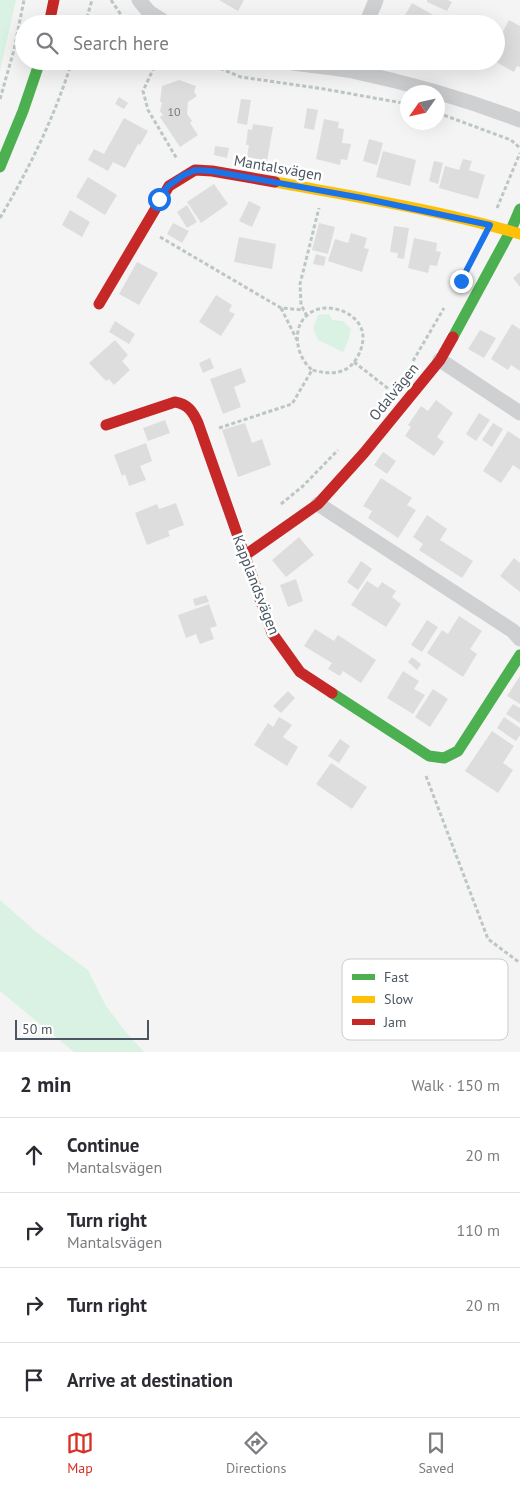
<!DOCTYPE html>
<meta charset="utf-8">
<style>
:root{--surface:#fff;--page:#f7f7f7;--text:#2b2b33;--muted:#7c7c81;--line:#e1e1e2;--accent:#d93025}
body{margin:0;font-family:"PT Sans",sans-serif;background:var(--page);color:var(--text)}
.compass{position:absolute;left:400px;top:85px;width:45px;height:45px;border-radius:50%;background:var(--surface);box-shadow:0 5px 20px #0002;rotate:236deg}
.scale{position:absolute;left:15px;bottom:12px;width:134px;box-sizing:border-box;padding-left:5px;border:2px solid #4a5661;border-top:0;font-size:14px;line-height:18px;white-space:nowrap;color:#4a5661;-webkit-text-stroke:4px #fff;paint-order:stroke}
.stop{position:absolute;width:15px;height:15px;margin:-11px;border:4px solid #1a73e8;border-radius:50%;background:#fff}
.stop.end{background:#1a73e8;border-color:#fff;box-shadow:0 1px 5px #0008}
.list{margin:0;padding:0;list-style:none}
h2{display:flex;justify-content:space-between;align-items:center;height:65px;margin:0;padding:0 20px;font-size:21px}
h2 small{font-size:16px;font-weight:400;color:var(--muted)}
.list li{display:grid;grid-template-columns:32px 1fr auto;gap:15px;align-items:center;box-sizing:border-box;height:75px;padding:0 20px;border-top:1px solid var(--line)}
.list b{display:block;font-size:19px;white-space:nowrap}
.list p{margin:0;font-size:16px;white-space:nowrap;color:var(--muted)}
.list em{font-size:16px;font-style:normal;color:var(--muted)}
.icon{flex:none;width:28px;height:28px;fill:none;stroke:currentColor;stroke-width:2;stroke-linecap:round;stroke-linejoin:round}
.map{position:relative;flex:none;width:520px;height:1052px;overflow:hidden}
.search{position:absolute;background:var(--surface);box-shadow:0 5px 20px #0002;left:15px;right:15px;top:15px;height:55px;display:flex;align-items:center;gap:12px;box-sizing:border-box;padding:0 18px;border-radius:28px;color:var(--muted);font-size:19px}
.sheet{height:365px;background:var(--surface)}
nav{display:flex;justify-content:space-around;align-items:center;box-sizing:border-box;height:70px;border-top:1px solid var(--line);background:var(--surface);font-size:14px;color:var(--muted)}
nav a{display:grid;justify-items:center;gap:2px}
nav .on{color:var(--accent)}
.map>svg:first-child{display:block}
</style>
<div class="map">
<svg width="520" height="1052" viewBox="0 0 520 1052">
<rect width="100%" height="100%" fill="#f4f4f4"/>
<path fill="#d9f2e3" d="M0,0H16L0,71Z
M329,314L332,320L343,321L351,329L349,339L343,352L318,340L313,328L318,315Z
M0,900L35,931L88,970L106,1006L125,1031L144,1052H74L0,991Z"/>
<path fill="#ddddde" d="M219,0H244L238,11Z
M427,0H448L452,2L447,11L427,2Z
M412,3L433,15L428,24H400Z
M509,20L520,26V67L517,66L514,72L496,62V45Z
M179,80L196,86L194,92L197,96L188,102L187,114L192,121L190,123L198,135L180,147L160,117L163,115L160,111L162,102H160L162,86Z
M119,97L128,103L124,109L115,104Z
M241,99L251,100L247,125L237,123Z
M307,108L318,110L314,130L304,128Z
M124,118L148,131L140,145L138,144L125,168L113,162L108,171L88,160L94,149L104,154Z
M324,119L339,122L338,128L344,129L342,143L351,144L347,160L341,159L340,165L316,159Z
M253,124L273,127L267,161L247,157L249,145H246L248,129L252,130Z
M369,139L383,143L377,165L363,161Z
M215,146L229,148L227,158L214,155Z
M383,151L416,160L410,186L376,177Z
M463,159L472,161L469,170L485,175L478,199L439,188L445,166L459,170Z
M434,161L443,163L438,184L429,181Z
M88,177L117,195L105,215L76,197Z
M214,184L228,204L201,223L187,202Z
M249,201L261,207L252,227L239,221Z
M187,205L197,222L187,228L177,212Z
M70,210L90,222L82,237L62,225Z
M173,223L189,231L182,243L167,234Z
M319,223L335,227L328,254L312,250Z
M394,226L409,228L404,259L397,258L398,253L390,252Z
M351,233L367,238L364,248L369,249L362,272L328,261L335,239L348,243Z
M239,237L276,244L272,269L234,262Z
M414,238L437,243L436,251L441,252L437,266L430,265L428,273L408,268Z
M316,254L326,257L324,266L313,264Z
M137,262L158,273L139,305L119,294Z
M520,272V287L513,278Z
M216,295L232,305L229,311L235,314L221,336L199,322Z
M115,321L135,334L129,344L109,332Z
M512,324L520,329V371L511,365L508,370L491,359Z
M480,330L496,338L484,358L468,349Z
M115,340L128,355L122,361L130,370L114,385L109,379L106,381L89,363Z
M210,358L214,368L203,373L199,363Z
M241,368L246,382L234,387L241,407L223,414L210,379Z
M436,400L453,413L437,437L444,442L434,456L405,436L411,427L408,425L421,406L428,411Z
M479,413L490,420L476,441L466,434Z
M165,420L170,433L148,441L143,428Z
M245,423L252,443L262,439L271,465L238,477L222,430Z
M493,423L503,429L492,447L482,440Z
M508,431L520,439V470L513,465L501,483L483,471Z
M146,443L152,461L140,466L146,480L129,486L125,474L122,476L114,455Z
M383,452L396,461L387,474L374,465Z
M381,478L412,498L407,505L416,510L398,538L368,518L372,511L363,506Z
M176,503L184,525L168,531L170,536L147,545L135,513L157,504L159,509Z
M427,515L447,529L440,540L473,561L462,578L419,550L423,544L413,537Z
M299,537L314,555L286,577L272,560Z
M514,558L520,563V592L500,576Z
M361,561L372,569L358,590L347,582Z
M296,579L303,601L288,607L280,585Z
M367,581L378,588L382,582L396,591L392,597L401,604L386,627L351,605Z
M206,595L209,602L195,606L193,599Z
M209,604L217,626L210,628L214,639L200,644L196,634L186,638L178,615Z
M459,616L482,631L470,649L477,654L463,677L427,653L442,630L448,634Z
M427,620L438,627L422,652L411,645Z
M315,629L334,641L338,635L376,660L361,683L343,671L340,676L328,669L332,663L304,646Z
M412,657L421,664L417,670L408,662Z
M403,671L419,681L414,689L425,695L413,714L387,698Z
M520,676V704L507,696Z
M433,689L448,699L430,727L415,717Z
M288,691L295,698L281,713L273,706Z
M513,704L520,708V723L506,714Z
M279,717L292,725L283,737L298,747L287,766L254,745L268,723L273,727Z
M504,717L520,728V735L516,741L497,728Z
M492,731L514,746L503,763L513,770L498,793L465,771Z
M340,739L350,746L339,763L328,756Z
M331,763L367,787L352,809L316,784Z"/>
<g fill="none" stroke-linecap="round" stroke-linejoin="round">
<path stroke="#bcc7c4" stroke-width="3" stroke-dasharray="4 2.5" stroke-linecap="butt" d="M111,0L124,19L131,24
M85,24L92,0
M111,24L124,19
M157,61L143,91L148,110L177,159
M202,61L241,77L324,89L408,104
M0,99L14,50L24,0
M438,113L511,140L520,148
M497,208L520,153
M0,218C29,169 55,116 72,61
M160,237L281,308L304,310
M281,308L297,340
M307,316L301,305L300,284L319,208
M413,361L444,308
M354,362L390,390
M219,428L292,404L312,370C296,357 290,326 310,313C329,300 363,314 363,337C363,344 361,350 358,356C348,375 331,375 312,370
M281,504L303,486L338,450
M426,776L488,939L520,963"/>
<path stroke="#ced0d2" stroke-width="15" d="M139,0L149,12L168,24
M366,24L376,0
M280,61C304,66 328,66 352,71C409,83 465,99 520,120
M440,360L520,413
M318,504L513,631L520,639"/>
<path stroke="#4caf50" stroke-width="11" d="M0,167L23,111L40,61
M453,337L511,230L520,209
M332,693L429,756L444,758L458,751L520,655"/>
<path stroke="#ffc107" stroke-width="11" d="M275,182C357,197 440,210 520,234"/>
<path stroke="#c62828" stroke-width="11" d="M49,24L54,0
M99,304L169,186L195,170L212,171L275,182
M106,425L175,402C188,404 193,412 198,423L272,633L300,672L332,693
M244,556L318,504L364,453L440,360L453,337"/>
</g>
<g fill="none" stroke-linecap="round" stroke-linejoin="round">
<path stroke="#1a73e8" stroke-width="6" d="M159,199L168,186L182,176L195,170L212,171L362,198L490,225L461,281"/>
</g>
<g text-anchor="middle" stroke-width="5" stroke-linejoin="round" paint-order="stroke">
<g font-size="12" fill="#707881">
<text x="174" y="116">10</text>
</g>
<g font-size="15" fill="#4a5661" stroke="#fff">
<text transform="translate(278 168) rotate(10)" y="5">Mantalsvägen</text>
<text transform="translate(394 392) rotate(-51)" y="5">Odalvägen</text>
<text transform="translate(256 585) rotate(69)" y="5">Kapplandsvägen</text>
</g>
</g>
<rect x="342" y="959" width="166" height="81" rx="8" fill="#fff" stroke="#c9ccd0" stroke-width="1"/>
<rect x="352" y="974" width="23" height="6" fill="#4caf50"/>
<rect x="352" y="996" width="23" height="7" fill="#ffc107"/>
<rect x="352" y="1019" width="23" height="6" fill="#c62828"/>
<g font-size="14" fill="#4a5661">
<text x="384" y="982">Fast</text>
<text x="384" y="1004">Slow</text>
<text x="384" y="1027">Jam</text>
</g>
</svg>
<svg class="compass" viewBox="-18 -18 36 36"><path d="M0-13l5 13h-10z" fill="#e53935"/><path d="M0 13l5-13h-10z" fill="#7c7c81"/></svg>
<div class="scale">50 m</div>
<div class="stop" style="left:159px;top:199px"></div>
<div class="stop end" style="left:461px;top:281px"></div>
<div class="search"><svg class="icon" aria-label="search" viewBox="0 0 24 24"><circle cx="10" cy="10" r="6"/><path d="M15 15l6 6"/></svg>Search here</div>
</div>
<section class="sheet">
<h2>2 min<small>Walk · 150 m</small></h2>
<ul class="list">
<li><svg class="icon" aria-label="ahead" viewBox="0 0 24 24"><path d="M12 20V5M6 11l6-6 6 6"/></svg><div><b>Continue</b><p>Mantalsvägen</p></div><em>20 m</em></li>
<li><svg class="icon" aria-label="right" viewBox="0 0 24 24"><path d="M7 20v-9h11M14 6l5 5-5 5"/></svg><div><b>Turn right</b><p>Mantalsvägen</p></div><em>110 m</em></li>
<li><svg class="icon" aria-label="right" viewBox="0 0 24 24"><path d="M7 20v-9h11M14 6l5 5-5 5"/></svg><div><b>Turn right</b></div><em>20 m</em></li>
<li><svg class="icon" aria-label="arrive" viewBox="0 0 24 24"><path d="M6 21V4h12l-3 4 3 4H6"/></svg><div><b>Arrive at destination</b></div></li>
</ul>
</section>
<nav>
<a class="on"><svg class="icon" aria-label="map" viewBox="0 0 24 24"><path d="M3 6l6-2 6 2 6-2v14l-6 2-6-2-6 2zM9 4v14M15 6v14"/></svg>Map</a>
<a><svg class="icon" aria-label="directions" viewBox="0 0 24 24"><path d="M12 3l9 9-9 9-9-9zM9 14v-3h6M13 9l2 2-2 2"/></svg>Directions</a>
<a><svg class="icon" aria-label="saved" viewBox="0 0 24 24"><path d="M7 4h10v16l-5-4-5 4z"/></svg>Saved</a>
</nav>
